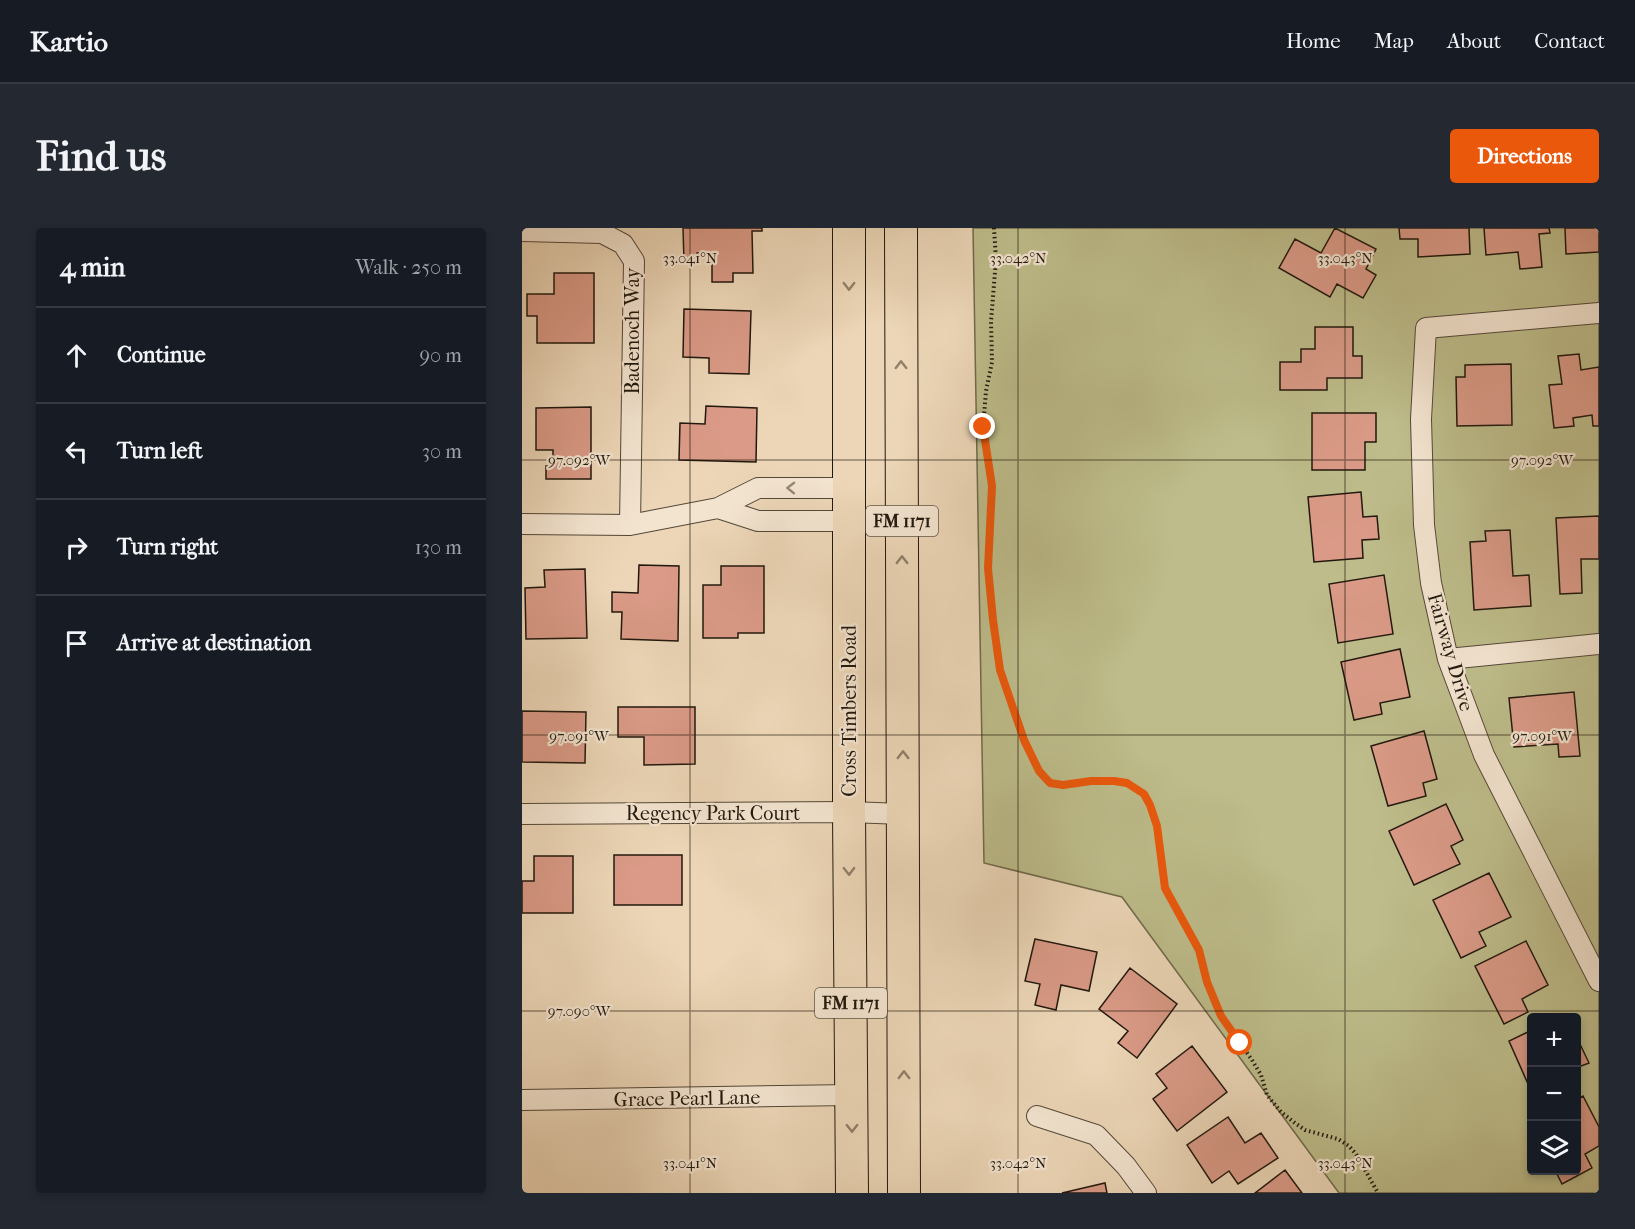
<!DOCTYPE html>
<meta charset="utf-8">
<style>
:root{--surface:#171b24;--page:#242831;--text:#f1f3f6;--muted:#9ea1a6;--line:#363941;--accent:#ea580c}
body{margin:0;font-family:"IM FELL French Canon",serif;background:var(--page);color:var(--text)}
.controls{position:absolute;right:18px;bottom:18px;display:grid;overflow:hidden;border-radius:6px;box-shadow:0 3px 9px #0003}
.controls button{width:54px;height:54px;display:grid;place-items:center;padding:0;border:0;border-bottom:2px solid var(--line);background:var(--surface);color:var(--text);font:30px sans-serif}
.stop{position:absolute;width:18px;height:18px;margin:-14px;border:4px solid #ea580c;border-radius:50%;background:#fff}
.stop.end{background:#ea580c;border-color:#fff;box-shadow:0 2px 6px #0008}
.list{margin:0;padding:0;list-style:none}
h2{display:flex;justify-content:space-between;align-items:center;height:78px;margin:0;padding:0 24px;font-size:26px}
h2 small{font-size:20px;font-weight:400;color:var(--muted)}
.list li{display:grid;grid-template-columns:39px 1fr auto;gap:18px;align-items:center;box-sizing:border-box;height:96px;padding:0 24px;border-top:2px solid var(--line)}
.list b{display:block;font-size:22px;white-space:nowrap}
.list em{font-size:20px;font-style:normal;color:var(--muted)}
.icon{flex:none;width:33px;height:33px;fill:none;stroke:currentColor;stroke-width:2;stroke-linecap:round;stroke-linejoin:round}
.map{position:relative;flex:none;width:1077px;height:965px;overflow:hidden;border-radius:6px}
header{display:flex;align-items:center;gap:36px;box-sizing:border-box;height:84px;padding:0 30px;background:var(--surface);border-bottom:2px solid var(--line)}
header strong{font-size:28px}
nav{display:flex;gap:33px;margin-inline-start:auto;font-size:21px}
.intro{display:flex;align-items:center;justify-content:space-between;box-sizing:border-box;height:144px;padding:0 36px}
h1{margin:0;font-size:42px}
.button{padding:15px 27px;border-radius:6px;background:var(--accent);color:#fff;font-size:21px;font-weight:700}
main{display:flex;gap:36px;padding:0 36px}
aside{flex:1;background:var(--surface);border-radius:6px;box-shadow:0 3px 9px #0003}
.map>svg:first-child{display:block}
</style>
<header>
<strong>Kartio</strong>
<nav><a>Home</a><a>Map</a><a>About</a><a>Contact</a></nav>
</header>
<div class="intro"><h1>Find us</h1><a class="button">Directions</a></div>
<main>
<aside>
<h2>4 min<small>Walk · 250 m</small></h2>
<ul class="list">
<li><svg class="icon" aria-label="ahead" viewBox="0 0 24 24"><path d="M12 20V5M6 11l6-6 6 6"/></svg><div><b>Continue</b></div><em>90 m</em></li>
<li><svg class="icon" aria-label="left" viewBox="0 0 24 24"><path d="M17 20v-9H6M10 6l-5 5 5 5"/></svg><div><b>Turn left</b></div><em>30 m</em></li>
<li><svg class="icon" aria-label="right" viewBox="0 0 24 24"><path d="M7 20v-9h11M14 6l5 5-5 5"/></svg><div><b>Turn right</b></div><em>130 m</em></li>
<li><svg class="icon" aria-label="arrive" viewBox="0 0 24 24"><path d="M6 21V4h12l-3 4 3 4H6"/></svg><div><b>Arrive at destination</b></div></li>
</ul>
</aside>
<div class="map">
<svg width="1077" height="965" viewBox="0 0 1077 965">
<rect width="100%" height="100%" fill="#ecd6b7"/>
<filter id="stains"><feTurbulence type="fractalNoise" baseFrequency=".00333" numOctaves="4"/><feColorMatrix values="0 0 0 0 .2 0 0 0 0 .09 0 0 0 0 .02 0 0 0 .5 -.17"/></filter>
<radialGradient id="worn" r=".72"><stop offset=".6" stop-color="#630" stop-opacity="0"/><stop offset="1" stop-color="#630" stop-opacity=".3"/></radialGradient>
<path fill="#bdbc8a" stroke="#6f6a4c" stroke-width="1.5" fill-rule="evenodd" d="M451,0H1077V965H817L600,669L462,635ZM1010,790H1054V942H1010Z"/>
<path fill="#da9a87" stroke="#21180d" stroke-width="1.5" d="M161,0H240V3H230L231,45H211V54H190V25H175V34H162Z
M813,0L854,21L844,41L854,47L841,70L815,56L808,69L757,40L773,11L799,25Z
M877,0H947L948,26L896,29V11H878Z
M962,0H1027L1028,5L1017,6L1020,39L998,41L996,24L964,27Z
M1043,0H1077V24L1044,26Z
M32,45H72V115H15V88H5V66H32Z
M162,81L229,83L227,146L187,145V130L161,129Z
M793,99H831V128H840V150H805V162H758V134H779V121H793Z
M1057,126L1059,142L1077,139V198H1071L1070,187L1051,190L1052,198L1032,200L1027,157L1040,156L1036,128Z
M989,136L990,197L935,198L934,149H943V137Z
M184,178L235,180L234,234L157,232L158,195L183,196Z
M69,179V251H24V238H31V222H14V180Z
M790,185H854V214H843V242H790Z
M839,264L841,289L855,288L857,311L840,312L841,330L792,334L786,269Z
M1077,288V331H1059L1060,365L1038,366L1034,290Z
M988,302L991,348L1007,347L1009,378L952,382L948,314L964,313L963,303Z
M117,337L157,338L156,413L99,411L100,384H90V364L116,365Z
M199,338H242V405H216V410H181V357H199Z
M63,341L65,410L4,411L3,360L23,359L22,342Z
M862,347L871,406L816,415L807,356Z
M878,421L888,469L858,475L860,486L832,492L819,434Z
M1052,464L1058,528L1037,529L1036,516L992,519L987,470Z
M96,479H173V536L122,537V509H96Z
M0,483L64,484L63,535L0,534Z
M902,503L915,551L901,555L904,568L866,578L849,518Z
M924,576L941,612L929,618L938,636L892,657L867,603Z
M92,627H160V677H92Z
M12,628H51V685H0V653H12Z
M967,645L989,689L957,704L964,718L939,730L911,672Z
M513,711L575,724L567,763L539,757L534,782L513,777L518,756L503,753Z
M1004,713L1026,757L1000,771L1006,784L982,796L953,738Z
M608,740L655,776L615,830L596,815L606,803L577,781Z
M1010,802V865L987,813Z
M1057,814L1067,835L1054,840V815Z
M670,818L705,864L655,903L631,871L645,860L634,846Z
M1061,868L1077,899V918L1063,926L1070,940L1040,956L1033,942H1054V872Z
M706,889L723,915L739,905L756,930L716,956L707,943L690,955L665,917Z
M763,942L780,965H733Z
M583,955L585,965H540Z"/>
<g fill="none" stroke-linecap="round" stroke-linejoin="round">
<defs>
<path id="minor" d="M0,3L80,5L101,16L112,33L108,297
M1077,85L904,100L899,191L902,297L909,355L926,431L962,527L1077,753
M327,293H236L196,280L236,260H327
M0,296L108,297L196,280
M926,431L1077,416
M0,586L327,584L381,586
M0,872L329,867
M515,888L574,907L604,938L624,965"/>
<path id="primary" d="M327,0V584L330,965
M379,0L382,965"/>
</defs>
<use href="#minor" stroke="#544838" stroke-width="22"/>
<use href="#primary" stroke="#21180d" stroke-width="34"/>
<path stroke="#21180d" stroke-width="4" stroke-dasharray="1.5 3" stroke-linecap="butt" d="M472,0L474,32L469,93L470,134L464,163L461,199L470,258L467,340L468,363L478,442L502,512L517,543L528,555L541,557L569,553H593L605,555L622,566L628,577L635,598L643,660L677,722L685,754L699,788L730,832L739,847L745,867L759,884L773,895L783,902L816,911L827,918L834,926L856,965"/>
<use href="#minor" stroke="#f3e4d0" stroke-width="20"/>
<use href="#primary" stroke="#ecd6b7" stroke-width="32"/>
</g>
<defs><path id="oneway-chevron" d="M-2-3.5L2.5 0L-2 3.5" fill="none" stroke-width="1.6" stroke-linecap="round" stroke-linejoin="round" transform="scale(1.5)"/></defs>
<g stroke="#91806a">
<use href="#oneway-chevron" transform="translate(327 58) rotate(90)"/>
<use href="#oneway-chevron" transform="translate(379 137) rotate(-90)"/>
<use href="#oneway-chevron" transform="translate(380 332) rotate(-90)"/>
<use href="#oneway-chevron" transform="translate(381 527) rotate(-90)"/>
<use href="#oneway-chevron" transform="translate(327 643) rotate(89)"/>
<use href="#oneway-chevron" transform="translate(382 847) rotate(-90)"/>
<use href="#oneway-chevron" transform="translate(330 900) rotate(89)"/>
</g>
<use stroke="#948878" href="#oneway-chevron" transform="translate(269 260) rotate(-179)"/>
<g fill="none" stroke-linecap="round" stroke-linejoin="round">
<path stroke="#ea580c" stroke-width="8" d="M461,199L470,258L466,340L471,392L478,442L502,512L517,543L528,555L541,557L569,553H592L605,555L622,566L628,577L635,598L643,660L677,722L685,754L699,788L718,815"/>
</g>
<path fill="none" stroke="#21180d" stroke-width="1.5" stroke-opacity="0.45" d="M168,0V965M496,0V965M823,0V965M0,232H1077M0,507H1077M0,783H1077"/>
<g text-anchor="middle" stroke-width="4.5" stroke-linejoin="round" paint-order="stroke">
<g fill="#f3e4d0" stroke="#605548" stroke-width="1.5">
<rect x="344" y="278" width="72" height="30" rx="4.5"/>
<rect x="293" y="760" width="72" height="30" rx="4.5"/>
</g>
<g font-size="18" font-weight="bold" fill="#21180d">
<text x="380" y="299">FM 1171</text>
<text x="329" y="781">FM 1171</text>
</g>
<g font-size="20" fill="#21180d" stroke="#f3e4d0">
<text transform="translate(110 103) rotate(-90)" y="7">Badenoch Way</text>
<text transform="translate(929 424) rotate(74)" y="7">Fairway Drive</text>
<text transform="translate(327 483) rotate(-90)" y="7">Cross Timbers Road</text>
<text x="191" y="592">Regency Park Court</text>
<text transform="translate(165 870) rotate(-1)" y="7">Grace Pearl Lane</text>
</g>
</g>
<g font-size="15" text-anchor="middle" fill="#21180d" stroke="#f3e4d0" stroke-width="4.5" stroke-linejoin="round" paint-order="stroke">
<text x="168" y="35">33.041°N</text>
<text x="496" y="35">33.042°N</text>
<text x="823" y="35">33.043°N</text>
<text x="1020" y="237">97.092°W</text>
<text x="57" y="237">97.092°W</text>
<text x="1020" y="513">97.091°W</text>
<text x="57" y="513">97.091°W</text>
<text x="57" y="788">97.090°W</text>
<text x="168" y="940">33.041°N</text>
<text x="496" y="940">33.042°N</text>
<text x="823" y="940">33.043°N</text>
</g>
<rect width="100%" height="100%" filter="url(#stains)"/>
<rect width="100%" height="100%" fill="url(#worn)"/>
</svg>
<div class="controls">
<button>+</button>
<button>−</button>
<button><svg class="icon" aria-label="layers" viewBox="0 0 24 24"><path d="M12 4l9 5-9 5-9-5zM3 14l9 5 9-5"/></svg></button>
</div>
<div class="stop" style="left:718px;top:815px"></div>
<div class="stop end" style="left:461px;top:199px"></div>
</div>
</main>
